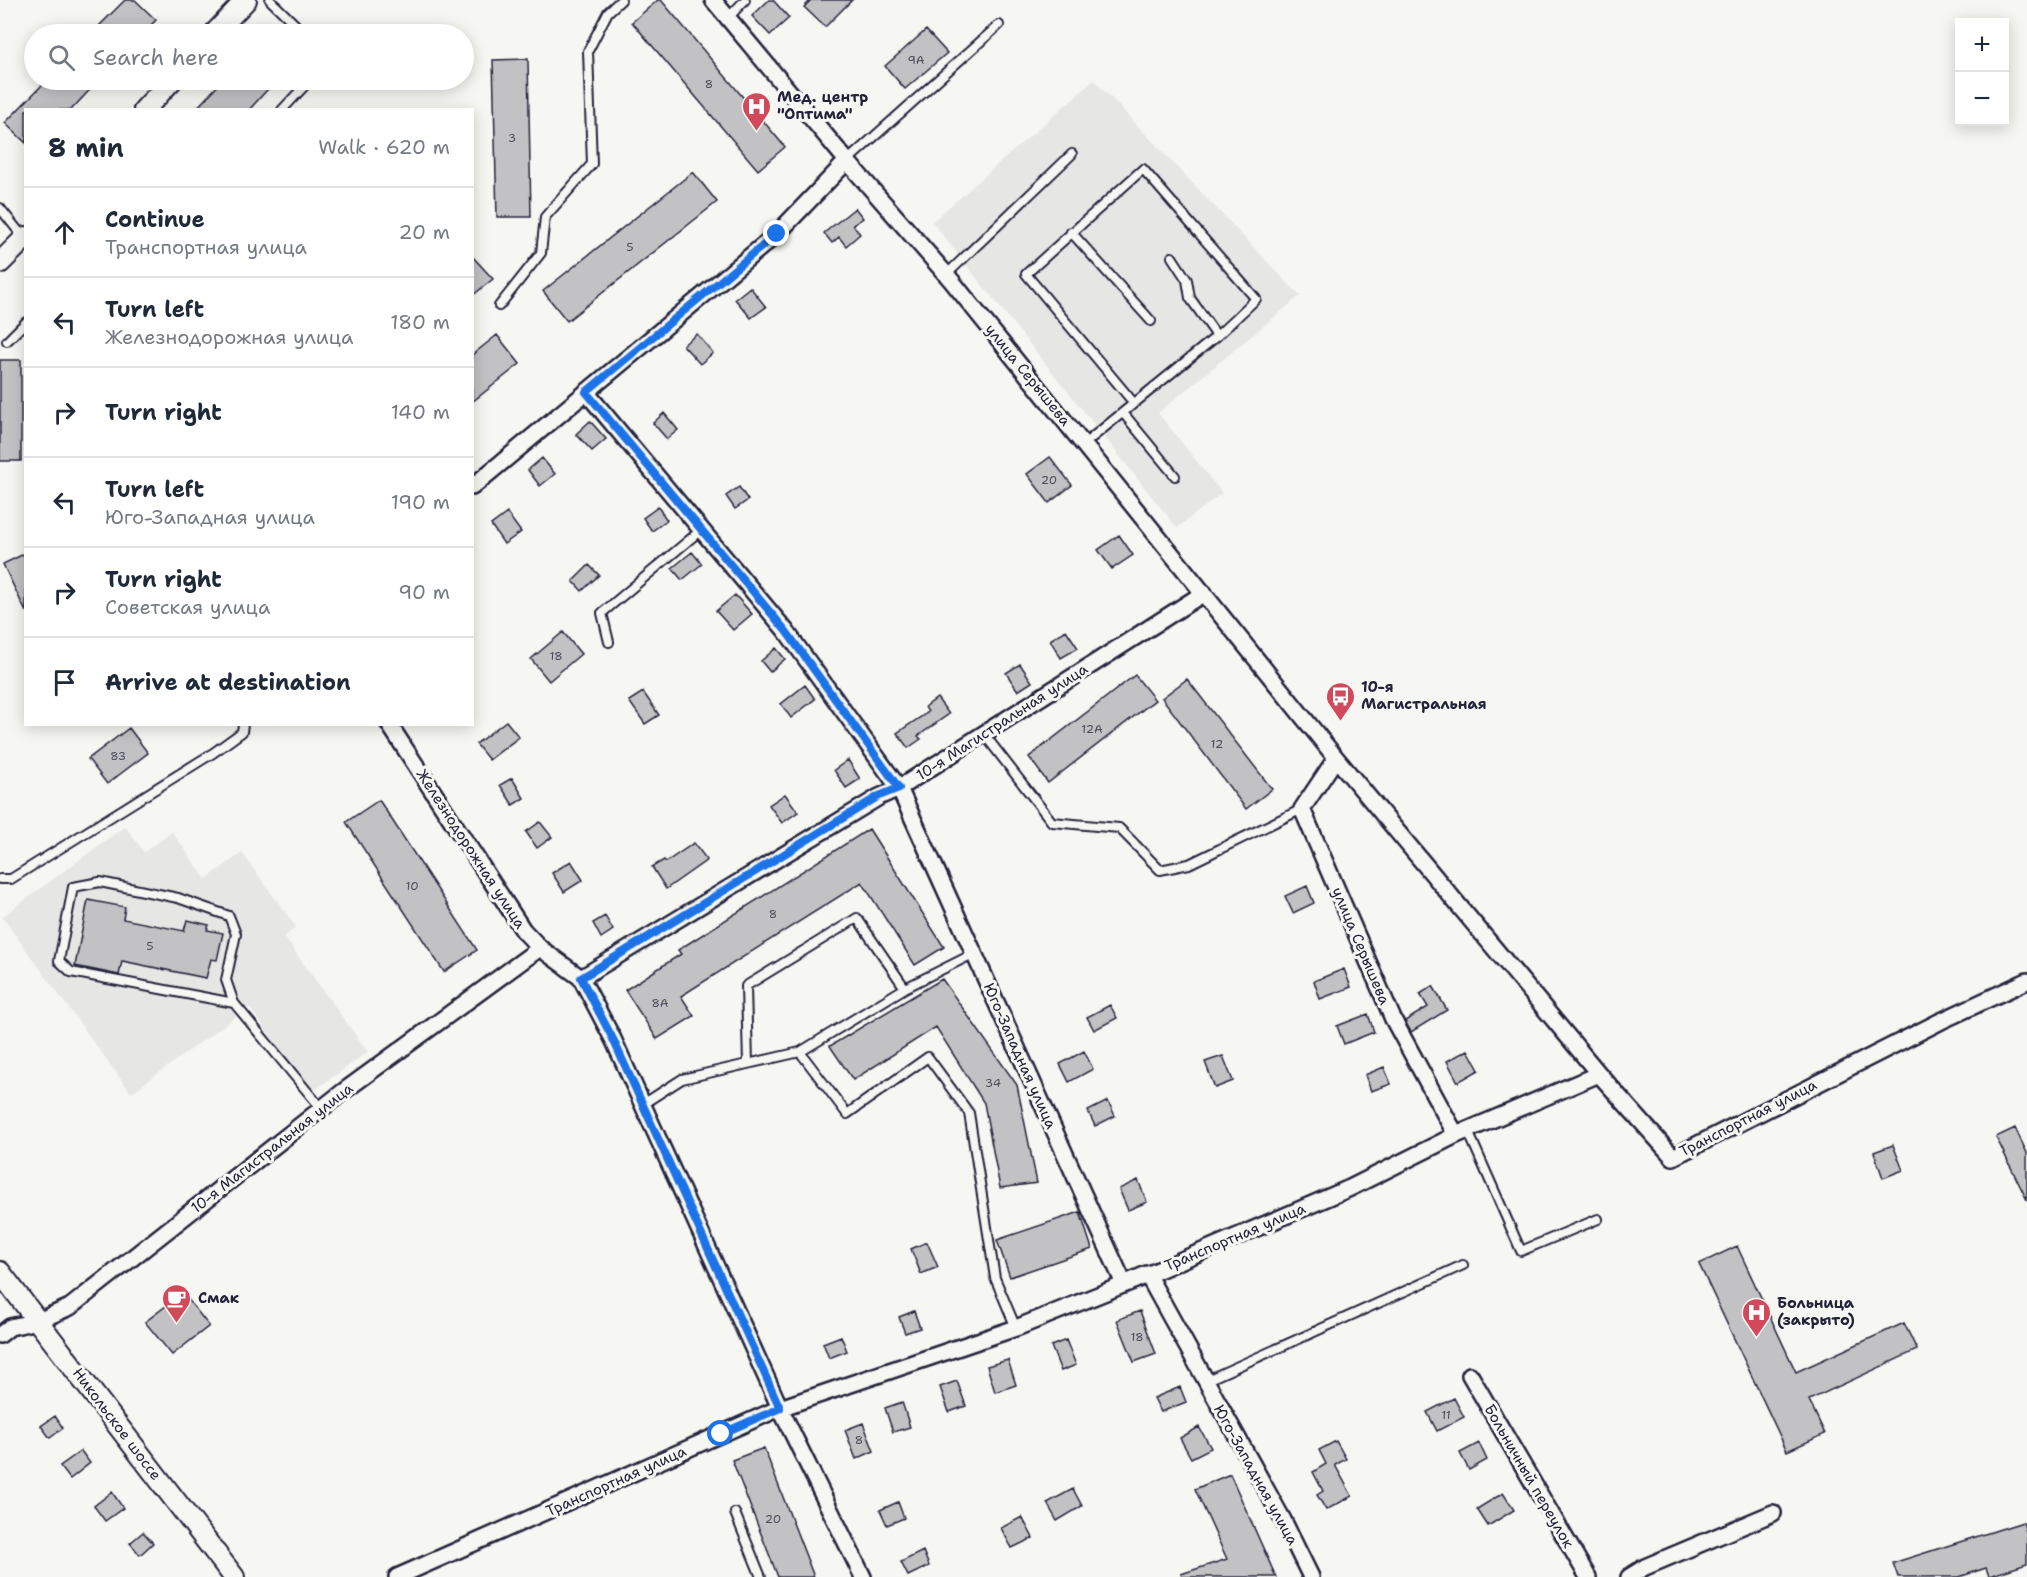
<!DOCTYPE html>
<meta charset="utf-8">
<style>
:root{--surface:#fff;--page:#f2f2f3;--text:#1f2937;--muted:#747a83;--line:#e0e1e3}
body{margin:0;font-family:"Shantell Sans",sans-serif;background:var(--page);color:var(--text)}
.controls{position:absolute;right:18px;top:18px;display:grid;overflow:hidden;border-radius:0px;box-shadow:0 3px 15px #0003}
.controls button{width:54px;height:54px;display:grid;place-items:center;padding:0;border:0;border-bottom:2px solid var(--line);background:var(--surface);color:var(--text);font:30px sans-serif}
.stop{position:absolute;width:18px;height:18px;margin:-14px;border:4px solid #1a73e8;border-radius:50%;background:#fff}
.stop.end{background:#1a73e8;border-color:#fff;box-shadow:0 2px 6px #0008}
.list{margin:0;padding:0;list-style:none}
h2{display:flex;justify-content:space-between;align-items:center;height:78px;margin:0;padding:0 24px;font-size:26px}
h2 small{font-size:20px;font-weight:400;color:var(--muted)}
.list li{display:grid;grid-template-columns:39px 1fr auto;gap:18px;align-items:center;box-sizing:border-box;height:90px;padding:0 24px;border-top:2px solid var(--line)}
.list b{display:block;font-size:22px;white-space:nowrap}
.list p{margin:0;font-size:20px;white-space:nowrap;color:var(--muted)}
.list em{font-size:20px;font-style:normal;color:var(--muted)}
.icon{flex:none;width:33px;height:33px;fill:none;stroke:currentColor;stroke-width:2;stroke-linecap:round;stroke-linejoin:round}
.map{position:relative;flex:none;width:2027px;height:1577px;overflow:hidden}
.search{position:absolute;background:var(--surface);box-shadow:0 3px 15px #0003;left:24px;top:24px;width:450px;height:66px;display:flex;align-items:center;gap:15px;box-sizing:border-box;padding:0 21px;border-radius:33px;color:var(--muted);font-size:22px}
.panel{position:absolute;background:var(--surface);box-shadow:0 3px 15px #0003;left:24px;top:108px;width:450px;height:618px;border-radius:0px}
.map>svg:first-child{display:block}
</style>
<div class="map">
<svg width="2027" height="1577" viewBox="0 0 2027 1577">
<rect width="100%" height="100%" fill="#f6f6f2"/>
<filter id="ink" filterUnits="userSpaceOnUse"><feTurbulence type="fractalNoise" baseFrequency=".0167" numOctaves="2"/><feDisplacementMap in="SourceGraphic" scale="12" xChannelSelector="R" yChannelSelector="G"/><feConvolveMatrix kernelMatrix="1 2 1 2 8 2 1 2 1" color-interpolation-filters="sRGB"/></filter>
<g filter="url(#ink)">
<path fill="#e6e6e4" d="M1094,80L1300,296L1158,413L1222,493L1177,528L932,222Z
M125,826L144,852L172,832L206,879L242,853L296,927L284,937L368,1052L312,1092L249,1007L131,1093L2,917Z"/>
<path fill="#c2c2c4" stroke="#22223b" stroke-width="1.5" d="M125,0H135L156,20L142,34H91Z
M658,0H661L785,147L758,170L632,22Z
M769,0H773L789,18L770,35L752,16Z
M811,0H852L825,27L804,7Z
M926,30L947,53L905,89L885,66Z
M528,59L531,217H497L493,60Z
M47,80H99L71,110H26V143L5,123Z
M223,80H276L249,110H195Z
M693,172L717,202L567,321L543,291Z
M855,208L863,218L853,225L860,234L846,246L839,237L832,243L824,233Z
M472,256L493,279L472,296Z
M750,287L766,307L751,318L735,299Z
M697,334L713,353L700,364L683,345Z
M497,335L520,364L472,402V355Z
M0,360H21V461H0Z
M664,413L678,430L667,439L653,423Z
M590,421L606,439L592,451L576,434Z
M1050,457L1072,485L1049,503L1027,474Z
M542,458L555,474L540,486L528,470Z
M739,487L748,500L735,509L726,496Z
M658,507L667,520L652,531L643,518Z
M507,513L521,532L504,544L491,525Z
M1119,535L1133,555L1112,569L1098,550Z
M692,552L702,564L682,580L672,568Z
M26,553V612L3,564Z
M589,565L599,575L582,591L573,581Z
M735,595L752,614L733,630L716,611Z
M1066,630L1078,648L1061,658L1050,640Z
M563,632L581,654L549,681L531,659Z
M776,648L785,659L770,672L761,661Z
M1020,664L1032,682L1018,691L1006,673Z
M1135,675L1155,700L1048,783L1029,757Z
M1187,679L1272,789L1246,809L1162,698Z
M805,685L815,699L791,718L781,704Z
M643,692L659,715L645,724L629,701Z
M937,698L949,714L918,736L921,739L908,748L897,733L928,712L925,707Z
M506,721L519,737L489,760L476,744Z
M129,728L148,753L107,784L88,759Z
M848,760L860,779L846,788L834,770Z
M512,778L524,798L513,805L500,785Z
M785,794L798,812L782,823L769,805Z
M379,800L477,950L444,972L346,822Z
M540,822L552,837L537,848L526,832Z
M869,829L944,947L915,965L862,882L681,996L694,1016L657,1039L625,990L681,954L678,950Z
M694,843L707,860L666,889L652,867L664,860L666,862Z
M571,861L583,880L564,892L552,873Z
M1307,886L1314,903L1293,913L1285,896Z
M88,900L125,907L123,919L184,931L187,920L209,925L207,930L223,933L217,960L211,959L206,978L122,961L119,975L75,966Z
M605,916L613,930L601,938L593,923Z
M1344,969L1351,987L1320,999L1314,981Z
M942,979L1017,1085L1037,1183L1000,1188L984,1103L936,1027L853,1080L830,1046Z
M1433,986L1447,1010L1411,1032L1405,1021L1428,1007L1420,994Z
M1110,1005L1117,1018L1094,1030L1087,1017Z
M1368,1014L1374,1032L1344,1044L1337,1026Z
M1468,1050L1479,1070L1458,1082L1447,1061Z
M1084,1051L1093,1069L1069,1082L1060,1064Z
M1223,1056L1233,1081L1215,1088L1205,1062Z
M1384,1067L1391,1084L1371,1091L1365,1075Z
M1108,1101L1115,1116L1095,1126L1088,1111Z
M2015,1128L2027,1153V1200L1996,1137Z
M1893,1145L1903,1170L1883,1178L1874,1152Z
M1138,1180L1147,1202L1128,1210L1119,1189Z
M1080,1212L1092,1249L1010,1277L997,1240Z
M927,1242L938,1267L921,1274L911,1249Z
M1737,1246L1796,1372L1904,1323L1917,1350L1809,1400L1825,1434L1787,1451L1699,1264Z
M183,1293L209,1326L172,1355L145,1322Z
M914,1311L920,1328L905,1333L899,1317Z
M1140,1311L1156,1354L1134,1362L1117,1320Z
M841,1336L847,1351L829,1358L823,1343Z
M1066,1340L1076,1365L1061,1371L1051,1346Z
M1008,1360L1016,1385L995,1392L987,1366Z
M957,1381L966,1406L949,1412L940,1387Z
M1180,1387L1186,1402L1161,1412L1154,1398Z
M1454,1398L1464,1417L1437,1431L1427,1412Z
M902,1402L910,1427L893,1432L885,1408Z
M55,1416L63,1428L50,1438L41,1426Z
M863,1423L874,1451L856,1459L845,1430Z
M1199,1427L1211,1448L1191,1458L1180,1438Z
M1336,1441L1346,1459L1335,1465L1352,1496L1326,1510L1317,1495L1323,1491L1313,1472L1326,1464L1319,1450Z
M1479,1443L1487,1460L1469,1470L1460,1453Z
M764,1448L814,1577H778L732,1460Z
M81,1451L90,1463L70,1479L60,1466Z
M1230,1474L1276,1577H1182L1181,1574L1227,1559L1195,1489Z
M1073,1489L1082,1506L1057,1521L1047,1503Z
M112,1492L123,1508L105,1521L94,1506Z
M1503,1493L1514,1510L1488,1526L1477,1509Z
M898,1502L904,1518L887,1525L880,1510Z
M1022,1517L1033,1538L1012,1548L1001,1528Z
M2023,1522L2027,1535V1564L1989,1576L1986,1568L1959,1577H1898L1893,1563Z
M143,1532L153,1543L140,1555L130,1543Z
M923,1551L929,1566L908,1576L901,1562Z"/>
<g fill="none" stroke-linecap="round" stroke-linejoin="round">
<defs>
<path id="service" d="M270,0L305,34
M728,18L745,0
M282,110L310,80
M847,161L999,25
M0,208L23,237
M1071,232L1151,321
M1172,257L1187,280L1190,298L1217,336
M946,275L1072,154
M499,306L541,253L545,217L592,164L588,51L608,12L621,0
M7,341L26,322
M1124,414L1175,476
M1084,444L1217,336L1256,299L1143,169L1026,274L1133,402
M609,642L602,613L701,530
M984,734L1052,822L1119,828L1160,870L1189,864L1302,809
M0,879H11L213,753L242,732L243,724
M234,1003L71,972L59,961L73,887L100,882L178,898L229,916L236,934L226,980L234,1003L321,1108
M800,1052L847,1114L928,1057L969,1113L995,1278L1016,1328
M748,1064L746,986L857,918L905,988
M643,1104L682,1079L800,1052L905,988L973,954
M1468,1131L1521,1251L1598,1219
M1205,1381L1463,1265
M735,1513L761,1577"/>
<path id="minor" d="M713,0L847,161L951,280L1336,758L1599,1074L1673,1157L1941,1021L2027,981
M586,392L786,631L899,788L1124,1284L1147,1274L1283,1520L1311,1577
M472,487L777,234L847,161
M389,724L523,930L540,948L581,978L613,1039L780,1408L863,1577
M1336,758L1302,809L1393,1019L1456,1135
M581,978L879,797L899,788L1204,593
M0,1335L10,1327L38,1321L70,1307L344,1091L540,948
M1470,1375L1588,1577
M397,1577L780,1408L1016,1328L1133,1281L1350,1188L1456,1135L1599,1074
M1629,1577L1645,1567L1773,1513"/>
<path id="tertiary" d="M214,34L246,0
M144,110L172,80
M0,263L26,237
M0,1272L234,1577"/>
</defs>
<use href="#service" stroke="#22223b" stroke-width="12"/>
<use href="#minor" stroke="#22223b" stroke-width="20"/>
<use href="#tertiary" stroke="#22223b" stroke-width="24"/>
<use href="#service" stroke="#f6f6f2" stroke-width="8"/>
<use href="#minor" stroke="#f6f6f2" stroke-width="15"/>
<use href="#tertiary" stroke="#f6f6f2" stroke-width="20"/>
</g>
</g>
<g fill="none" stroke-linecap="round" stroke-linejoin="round" filter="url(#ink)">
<path stroke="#1a73e8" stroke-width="8" d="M721,1434L780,1408L613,1039L581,978L879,796L899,788L786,631L586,392L777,234"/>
</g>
<defs>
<symbol id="hospital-pin" viewBox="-11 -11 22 30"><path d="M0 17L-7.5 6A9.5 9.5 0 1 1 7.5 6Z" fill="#d1495b" stroke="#f6f6f2"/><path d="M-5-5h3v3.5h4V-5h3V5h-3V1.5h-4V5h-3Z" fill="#fff"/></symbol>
<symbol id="bus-pin" viewBox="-11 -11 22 30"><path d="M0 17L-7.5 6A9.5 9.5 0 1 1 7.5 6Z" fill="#d1495b" stroke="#f6f6f2"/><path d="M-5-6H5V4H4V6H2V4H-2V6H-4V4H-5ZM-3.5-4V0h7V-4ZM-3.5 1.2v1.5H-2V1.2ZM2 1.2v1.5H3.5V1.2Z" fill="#fff"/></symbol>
<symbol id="cafe-pin" viewBox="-11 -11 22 30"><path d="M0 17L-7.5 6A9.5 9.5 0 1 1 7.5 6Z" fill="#d1495b" stroke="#f6f6f2"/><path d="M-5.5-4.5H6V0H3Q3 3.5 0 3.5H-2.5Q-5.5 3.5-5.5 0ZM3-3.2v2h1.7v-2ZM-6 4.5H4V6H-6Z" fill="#fff"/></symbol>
</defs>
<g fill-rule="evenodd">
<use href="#hospital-pin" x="740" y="90" width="33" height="45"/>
<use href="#bus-pin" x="1324" y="680" width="33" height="45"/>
<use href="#cafe-pin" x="160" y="1282" width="33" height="45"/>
<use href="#hospital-pin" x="1740" y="1296" width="33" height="45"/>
</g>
<g text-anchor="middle" stroke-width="6" stroke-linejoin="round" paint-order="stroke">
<g font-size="12" fill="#4a4a5d">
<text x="916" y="64">9А</text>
<text x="709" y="88">8</text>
<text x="512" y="142">3</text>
<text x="630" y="251">5</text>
<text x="1049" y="484">20</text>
<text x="556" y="660">18</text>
<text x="1092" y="733">12А</text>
<text x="1217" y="748">12</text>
<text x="118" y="760">8З</text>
<text x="412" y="890">10</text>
<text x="773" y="918">8</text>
<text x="150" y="950">5</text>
<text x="660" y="1007">8А</text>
<text x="993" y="1087">34</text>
<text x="1137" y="1341">18</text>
<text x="1446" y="1419">11</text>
<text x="859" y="1444">8</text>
<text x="773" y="1523">20</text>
</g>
<g font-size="15" font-weight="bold" fill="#22223b" stroke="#f6f6f2" text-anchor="start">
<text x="777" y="102">Мед. центр<tspan x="777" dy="17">"Оптима"</tspan></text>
<text x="1361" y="692">10-я<tspan x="1361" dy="17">Магистральная</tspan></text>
<text x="198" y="1303">Смак</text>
<text x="1777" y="1308">Больница<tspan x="1777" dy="17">(закрыто)</tspan></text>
</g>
<g font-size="15" fill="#22223b" stroke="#f6f6f2">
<text transform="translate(1028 375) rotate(51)" y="5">улица Серышева</text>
<text transform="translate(1002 722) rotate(-33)" y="5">10-я Магистральная улица</text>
<text transform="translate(471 849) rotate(57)" y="5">Железнодорожная улица</text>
<text transform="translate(1361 946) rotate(67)" y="5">улица Серышева</text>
<text transform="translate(1020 1056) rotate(66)" y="5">Юго-Западная улица</text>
<text transform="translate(1748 1118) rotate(-27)" y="5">Транспортная улица</text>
<text transform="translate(272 1148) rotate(-38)" y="5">10-я Магистральная улица</text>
<text transform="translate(1235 1237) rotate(-23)" y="5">Транспортная улица</text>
<text transform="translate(117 1424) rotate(53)" y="5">Никольское шоссе</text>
<text transform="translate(1256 1475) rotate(61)" y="5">Юго-Западная улица</text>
<text transform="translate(1529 1476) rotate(60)" y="5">Больничный переулок</text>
<text transform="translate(616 1481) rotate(-24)" y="5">Транспортная улица</text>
</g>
</g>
</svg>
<div class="controls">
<button>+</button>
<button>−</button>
</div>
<div class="stop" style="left:721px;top:1434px"></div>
<div class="stop end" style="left:777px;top:234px"></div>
<div class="search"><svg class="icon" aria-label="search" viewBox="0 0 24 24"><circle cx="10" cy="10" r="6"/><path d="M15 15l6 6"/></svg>Search here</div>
<section class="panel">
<h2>8 min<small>Walk · 620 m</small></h2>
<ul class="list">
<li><svg class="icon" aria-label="ahead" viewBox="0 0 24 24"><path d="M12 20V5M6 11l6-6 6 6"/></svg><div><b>Continue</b><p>Транспортная улица</p></div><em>20 m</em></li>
<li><svg class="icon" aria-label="left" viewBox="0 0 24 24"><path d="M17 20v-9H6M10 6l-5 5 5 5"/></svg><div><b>Turn left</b><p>Железнодорожная улица</p></div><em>180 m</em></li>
<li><svg class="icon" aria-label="right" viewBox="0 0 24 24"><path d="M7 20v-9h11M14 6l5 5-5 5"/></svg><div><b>Turn right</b></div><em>140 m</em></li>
<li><svg class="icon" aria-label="left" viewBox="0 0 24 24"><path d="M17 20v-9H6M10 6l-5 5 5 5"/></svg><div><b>Turn left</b><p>Юго-Западная улица</p></div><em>190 m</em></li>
<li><svg class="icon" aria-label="right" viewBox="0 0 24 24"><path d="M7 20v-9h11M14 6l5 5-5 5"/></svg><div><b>Turn right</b><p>Советская улица</p></div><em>90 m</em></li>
<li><svg class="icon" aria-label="arrive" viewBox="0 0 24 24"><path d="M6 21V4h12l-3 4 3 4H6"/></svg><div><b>Arrive at destination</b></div></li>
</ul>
</section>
</div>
